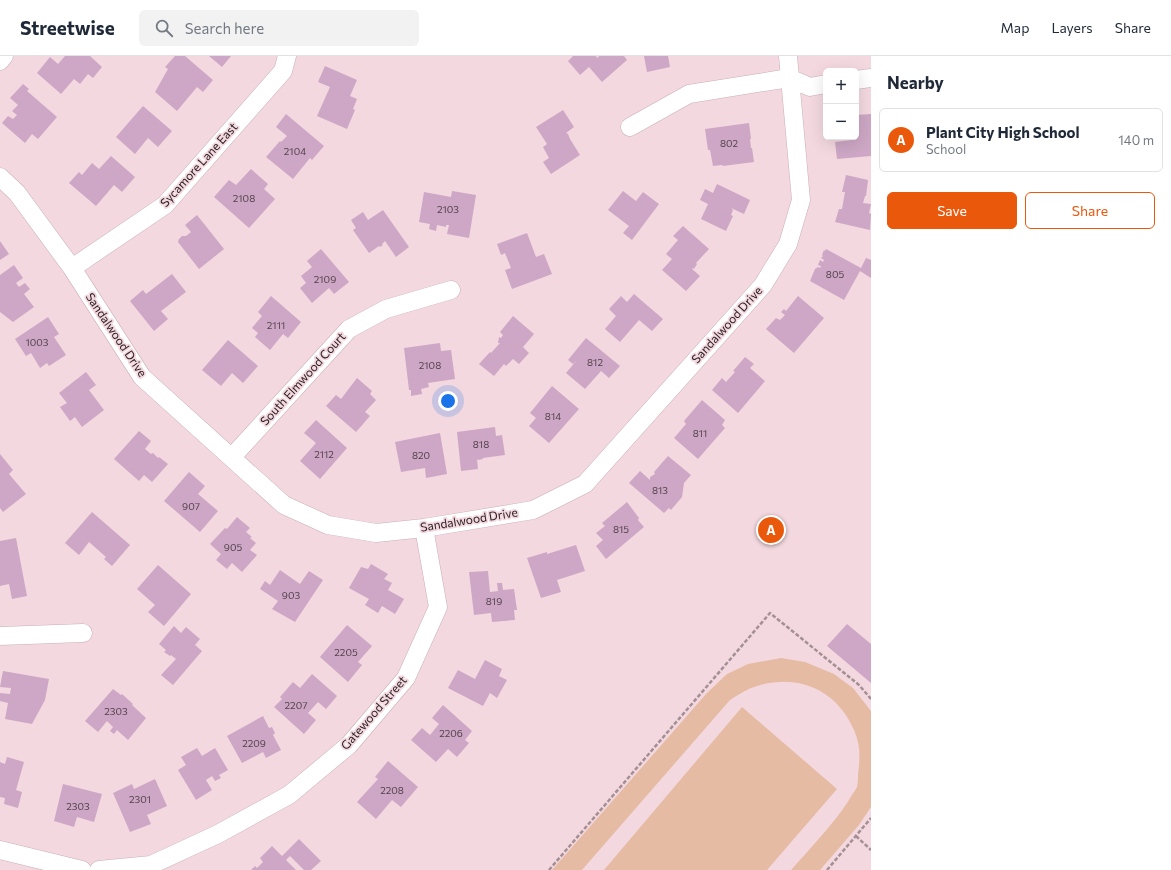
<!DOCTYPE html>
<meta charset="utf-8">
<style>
:root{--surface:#fff;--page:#f2f2f3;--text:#1f2937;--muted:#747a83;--line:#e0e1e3;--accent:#ea580c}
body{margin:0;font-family:Commissioner,sans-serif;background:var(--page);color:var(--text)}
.controls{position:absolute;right:12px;top:12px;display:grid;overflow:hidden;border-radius:6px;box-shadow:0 4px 16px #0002}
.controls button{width:36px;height:36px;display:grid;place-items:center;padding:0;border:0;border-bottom:1px solid var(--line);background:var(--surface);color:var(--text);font:20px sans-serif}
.you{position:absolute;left:448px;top:345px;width:14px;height:14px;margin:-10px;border:3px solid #fff;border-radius:50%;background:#1a73e8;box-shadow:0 0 0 6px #1a73e833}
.badge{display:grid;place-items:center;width:26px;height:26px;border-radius:50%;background:var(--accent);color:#fff;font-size:13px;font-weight:700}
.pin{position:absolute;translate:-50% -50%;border:2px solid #fff;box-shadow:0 1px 4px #0006}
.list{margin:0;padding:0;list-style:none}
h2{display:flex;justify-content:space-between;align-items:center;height:52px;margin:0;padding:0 16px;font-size:17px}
h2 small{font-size:13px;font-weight:400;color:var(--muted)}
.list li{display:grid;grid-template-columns:26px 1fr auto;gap:12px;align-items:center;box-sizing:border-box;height:64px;margin:0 8px 8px;padding:0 8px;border:1px solid var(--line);border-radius:6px}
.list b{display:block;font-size:15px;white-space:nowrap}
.list p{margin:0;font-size:13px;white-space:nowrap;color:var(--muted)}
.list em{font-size:13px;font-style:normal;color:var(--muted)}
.actions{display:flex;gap:8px;padding:12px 16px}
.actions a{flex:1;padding:9px 0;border:1px solid var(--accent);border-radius:6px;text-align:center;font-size:14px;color:var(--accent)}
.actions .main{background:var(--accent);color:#fff}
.icon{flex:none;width:22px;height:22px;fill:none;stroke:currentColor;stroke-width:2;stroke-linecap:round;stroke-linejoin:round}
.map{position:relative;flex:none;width:871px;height:814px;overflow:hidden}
header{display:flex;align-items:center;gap:24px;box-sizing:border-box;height:56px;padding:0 20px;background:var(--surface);border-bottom:1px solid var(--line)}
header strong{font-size:19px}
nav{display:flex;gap:22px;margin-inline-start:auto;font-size:14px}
.search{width:280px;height:36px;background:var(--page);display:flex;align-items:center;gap:10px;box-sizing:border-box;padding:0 14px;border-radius:6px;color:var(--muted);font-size:15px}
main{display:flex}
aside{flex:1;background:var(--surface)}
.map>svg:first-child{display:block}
</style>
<header>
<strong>Streetwise</strong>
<div class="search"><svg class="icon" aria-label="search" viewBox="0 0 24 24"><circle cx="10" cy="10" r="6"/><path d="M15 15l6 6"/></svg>Search here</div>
<nav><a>Map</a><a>Layers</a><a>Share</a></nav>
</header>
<main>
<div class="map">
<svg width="871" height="814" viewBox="0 0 871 814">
<rect width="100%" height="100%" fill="#f3d8df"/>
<path fill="#e5bba3" d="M781,602L805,606L834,618L853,632L871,655V751L859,769L820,814H791C811,791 833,769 849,744C851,740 855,735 857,731C858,727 858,722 858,719C860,701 861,691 854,674C837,634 798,617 757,630C747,633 739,638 730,644L582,814H552L706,638L727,618L748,608Z
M742,651L837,733L767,814H604Z"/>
<path fill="#cda7c5" d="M65,0H90L102,11L93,22L88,18L80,28L74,23L61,38L37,17L50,1L58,8Z
M175,0H185L213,24L203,36L197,31L177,55L155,36L168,13L165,11Z
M209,0H231L222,11Z
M573,0H596L597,2L599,0H624L627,4L602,26L589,11L580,19L568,5Z
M644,0H668L670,11L647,16Z
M325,10L357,24L350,40L357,43L353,53L355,54L347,73L317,60L330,31L318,26Z
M23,28L29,33L27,35L57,61L38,83L32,78L25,87L2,67L8,60L13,63L17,59L12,55L18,49L10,42Z
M143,50L172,75L158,91L148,82L135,98L116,81Z
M563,54L574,71L566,77L568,78L570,83L580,99L551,118L543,106L549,102L543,91L547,88L536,71Z
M286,58L324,90L312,104L310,102L293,123L266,101L280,85L281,86L287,80L276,71Z
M871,58V100L837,103L835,86L852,84V81H856V59Z
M749,67L751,83H750L751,92H752L754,106L723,110L722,109L713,110L710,94H708L705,73Z
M111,100L135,121L122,136L114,129L96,150L69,127L79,116L82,119L92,107L99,113Z
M251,113L268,128L264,133L275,143L249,172L214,141L229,124L236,129Z
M846,119L868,124L866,140H865L863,147L871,148L869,157L871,158L870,174L835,166L839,153H842L845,136H842Z
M717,128L750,144L744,158L731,152L733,154L731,159L733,160L726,175L701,163L708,148L700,144L705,133L713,137Z
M452,135L476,139L469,182L447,178L449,169H446V171L437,169L436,175L429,173L430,168L419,166L424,136L451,141Z
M623,135L636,145L643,136L659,148L632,184L623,177L629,170L608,154Z
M383,154L409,191L396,201L385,185L382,188L383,189L380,191L379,190L369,197L353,174L356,172L351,164L363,156L368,164Z
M197,159L224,193L199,213L178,186L179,183L182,180H186L191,176L185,169Z
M683,170L709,193L696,207L697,208L694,213L693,212L692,213L700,220L686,235L662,214L672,203L666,198L678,184L673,180Z
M527,177L536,201L544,198L552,218L512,233L505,214L511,212L505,197L501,199L497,188Z
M0,185L9,198L0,204Z
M321,193L349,226L334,238L329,232L312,247L300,232L306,227L301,220L312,211L307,205Z
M826,193L861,212L866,202L871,204V222L860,215L844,244L810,225L815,213L818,211L820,212L821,210L818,209L820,204L823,206L824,204L821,202L823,200L822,199L824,194L825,195Z
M14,209L23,222L16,227L19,231L25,227L30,233L24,238L34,251L13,266L0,256V219Z
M172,218L186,236L161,255L168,263L154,275L130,245L143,234L146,238Z
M634,238L663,263L652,275L639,264L620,286L605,273L616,260L609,253L621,240L627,246Z
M271,240L301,266L288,282L283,278L270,294L255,281L258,277L252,272L262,260L258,256Z
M798,240L824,262L794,297L766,273L776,262L780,264L785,259L781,256L784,253L786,255Z
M513,260L534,278L523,291L529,297L519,308L513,303L506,310L504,308L494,320L479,308L490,296L491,297L500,287H498L499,281L501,282L503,279L500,276Z
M48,261L59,278L54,281L66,299L49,310L47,307L40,312L31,297L26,300L15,283Z
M586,282L620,310L609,322L601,315L585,333L566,317L577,304L573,308L568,304Z
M228,284L258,310L243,327L232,317L221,330L202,314Z
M440,287L441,295L451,294L455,323L428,327L429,331L421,333L422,338L411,340V334H409L404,292Z
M745,301L754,308L750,312L765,325L738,357L712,334L722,322L726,326L735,316L733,315Z
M86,316L96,329L89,334L104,354L82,371L75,361L70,365L60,351L67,347L59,337Z
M357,322L372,335L370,338L376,344L365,356L370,360L356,376L326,350L336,339L341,343Z
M552,330L579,353L549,387L529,370L536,362L530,357Z
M702,344L725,364L722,369L725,372L698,403L674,382L686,368L684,365Z
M316,364L347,392L320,423L300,405L316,387L304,377Z
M495,371L496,380L502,379L505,399L483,402V403L478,404L477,403L478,413L461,415L457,376Z
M139,375L151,385L145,393L151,398L153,397L158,402L159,401L168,408L152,426L144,419L139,425L114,403Z
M440,377L447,418L426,422L425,412L401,416L395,386Z
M0,398L13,414L9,418L26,438L3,456L0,452Z
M668,400L691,419L684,427L682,441L671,454L669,452L664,457L629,427L640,415L650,424V421L655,418L654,416Z
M189,416L205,430L198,438L218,455L200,476L164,445Z
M627,446L639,462L638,464L644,471L606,503L596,490L603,484L596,477L605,470L602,467Z
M92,456L130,489L112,510L104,503L106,501L89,486L79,499L65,487Z
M237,461L250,472L246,476L252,481L250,482L256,487L250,494L257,499L242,516L232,507L227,513L216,504L221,498L210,488L225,472L227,473Z
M16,482L27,540L12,543L9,528L0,530V485Z
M576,489L585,515L557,524L561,536L541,542L527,502L547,496V498Z
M371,508L388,518L384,523L392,527L388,534L404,543L395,558L382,550L378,557L365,549L369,543L349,532L361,511L368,513Z
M158,509L191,538L164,570L148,556L155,549L137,533Z
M280,514L300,528L309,515L323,524L295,566L272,553L278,545L260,533L265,525L270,529Z
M488,515L490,536L498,535L497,527H502L503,534L514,533L517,554H514L515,564L492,566L491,557L474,559L469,516Z
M847,568L871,588V627L827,590Z
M347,569L372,590L358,606L362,609L348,626L320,601Z
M174,570L181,577L186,571L200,583L195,589L202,595L173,629L161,619L176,603L171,599L170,600L164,596L166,594L159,588Z
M485,604L502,613L499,620L507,624L497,642L490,637L483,650L448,632L458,614L475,623Z
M3,615L49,623L45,644L32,668L5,663L8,647L0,645V637L10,638L11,632L0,631Z
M312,618L337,640L326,653L318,646L308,657L316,664L304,678L274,651L282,643L280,641L293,626L300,632Z
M113,633L121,639L122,638L133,648L132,649L146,662L128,684L117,674L114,678L110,675L113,671L107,665L98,676L85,665Z
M443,649L472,675L465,684L469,687L457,701L448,693L436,706L411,684L422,672L430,679L439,668L432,662Z
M263,660L269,672L272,671L275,677L273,679L281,694L266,702L263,696L242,707L227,680Z
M197,692L202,700L215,692L228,714L219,719L221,722L215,725L212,720L206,724L212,734L196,744L178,714L186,709L181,701Z
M7,701L24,706L16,734L22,736L18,752L4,748L5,742L0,741V706L5,708Z
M388,705L418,731L401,751L392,744L376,763L357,746L378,723L375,721Z
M155,723L167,750L147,759L151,768L130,776L113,737L132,728L134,733Z
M63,728L102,738L94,766L77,761L74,771L54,765Z
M299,783L321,805L311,814H304L290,800L286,804L296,814H251L255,810L257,812L263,806L260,802L272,790L282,800Z"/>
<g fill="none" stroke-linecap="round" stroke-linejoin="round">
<defs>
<path id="minor" d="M0,5L4,0
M789,22L810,31L826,28
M856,24L871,22
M630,71L689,38L789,22
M0,121L17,137L72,212L142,321L284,449L328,469L376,477L424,472L533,454L585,428L763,229L788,188L801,144L788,0
M72,212L165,149L283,15L287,0
M232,401L349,273L386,253L451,234
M0,580L83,577
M0,794L82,814
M99,814L151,809L218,778L289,739L349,689L406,622L438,551L424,472"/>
</defs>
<use href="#minor" stroke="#c9afb6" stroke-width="19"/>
<path stroke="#a48f95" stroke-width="2.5" stroke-dasharray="4 2" stroke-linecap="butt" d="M856,780L871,794
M549,814L770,557L859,629L871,643
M827,814L871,762"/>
<use href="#minor" stroke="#fff" stroke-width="18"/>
</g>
<g text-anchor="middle" stroke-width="3.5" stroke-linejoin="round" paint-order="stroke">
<g font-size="10" fill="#53424c">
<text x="729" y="91">802</text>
<text x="295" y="99">2104</text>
<text x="244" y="146">2108</text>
<text x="448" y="157">2103</text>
<text x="835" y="222">805</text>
<text x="325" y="227">2109</text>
<text x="276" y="273">2111</text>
<text x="37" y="290">1003</text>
<text x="595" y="310">812</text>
<text x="430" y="313">2108</text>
<text x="553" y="364">814</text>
<text x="700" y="381">811</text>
<text x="481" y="392">818</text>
<text x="324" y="402">2112</text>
<text x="421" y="403">820</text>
<text x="660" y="438">813</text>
<text x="191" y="454">907</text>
<text x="621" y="477">815</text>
<text x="233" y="495">905</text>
<text x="291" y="543">903</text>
<text x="494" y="549">819</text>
<text x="346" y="600">2205</text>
<text x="296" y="653">2207</text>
<text x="116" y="659">2303</text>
<text x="451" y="681">2206</text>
<text x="254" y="691">2209</text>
<text x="392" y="738">2208</text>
<text x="140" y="747">2301</text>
<text x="78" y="754">2303</text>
</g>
<g font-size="12" fill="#2a2023" stroke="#f3d8df">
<text transform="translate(199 109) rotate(-48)" y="4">Sycamore Lane East</text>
<text transform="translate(727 269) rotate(-48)" y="4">Sandalwood Drive</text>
<text transform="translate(116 279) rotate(56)" y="4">Sandalwood Drive</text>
<text transform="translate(303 323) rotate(-48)" y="4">South Elmwood Court</text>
<text transform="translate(469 464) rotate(-9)" y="4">Sandalwood Drive</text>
<text transform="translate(374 657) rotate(-49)" y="4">Gatewood Street</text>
</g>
</g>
</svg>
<div class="controls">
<button>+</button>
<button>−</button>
</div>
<div class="you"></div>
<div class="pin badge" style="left:771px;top:474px">A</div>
</div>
<aside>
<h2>Nearby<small></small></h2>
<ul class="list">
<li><span class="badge">A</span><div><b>Plant City High School</b><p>School</p></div><em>140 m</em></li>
</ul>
<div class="actions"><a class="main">Save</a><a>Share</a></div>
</aside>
</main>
